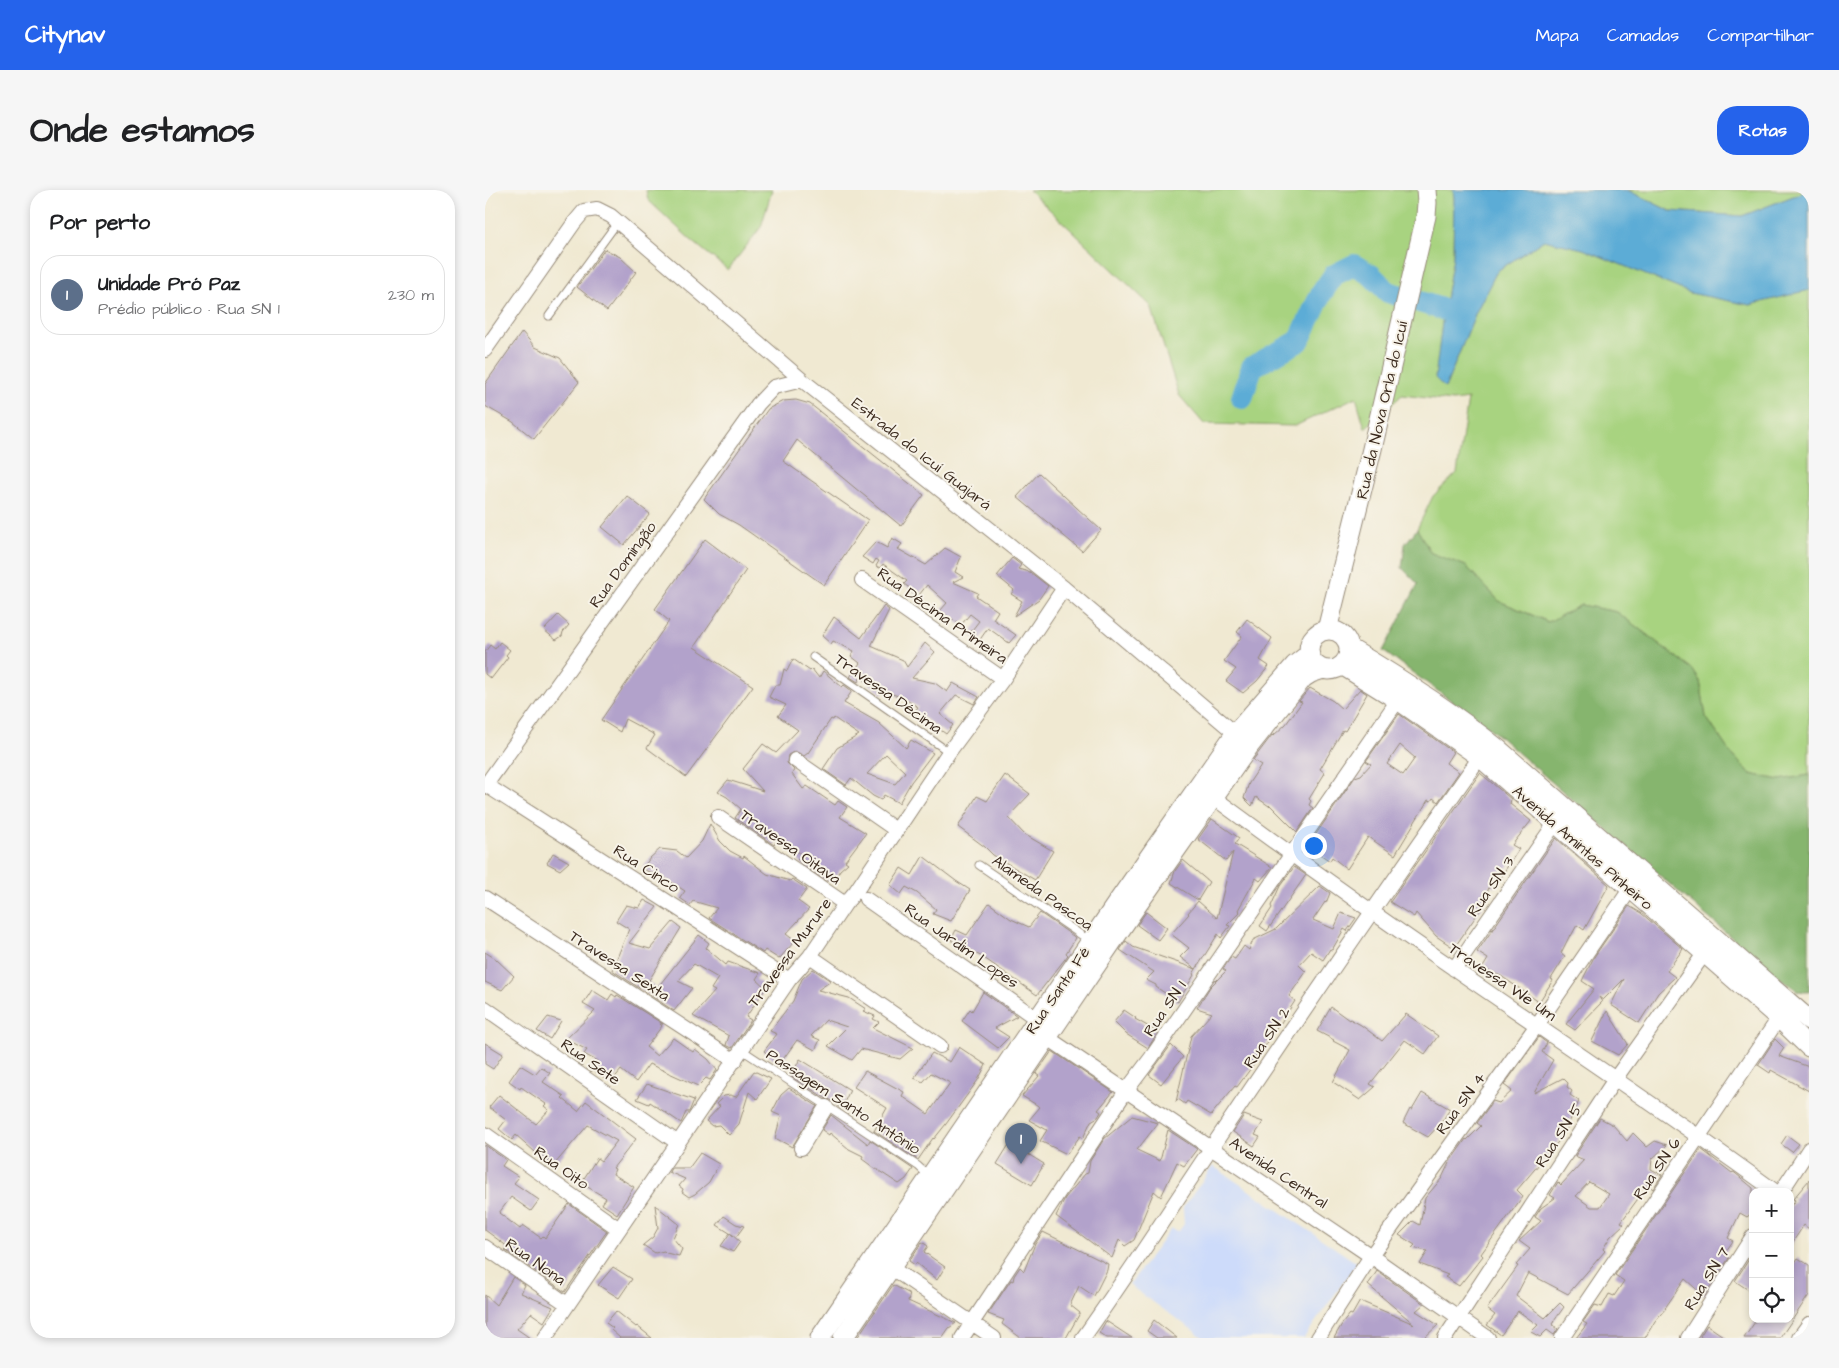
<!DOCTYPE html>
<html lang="pt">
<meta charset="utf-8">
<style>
:root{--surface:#fff;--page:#f6f6f6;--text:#202124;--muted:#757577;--line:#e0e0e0;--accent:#2563eb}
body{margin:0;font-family:"Architects Daughter",sans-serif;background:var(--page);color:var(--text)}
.controls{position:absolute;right:15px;bottom:15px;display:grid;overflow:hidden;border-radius:10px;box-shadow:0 2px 8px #0003}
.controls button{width:45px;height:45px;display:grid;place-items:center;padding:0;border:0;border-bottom:1px solid var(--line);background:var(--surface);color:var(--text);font:25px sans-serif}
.you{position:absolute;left:828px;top:655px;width:18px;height:18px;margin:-12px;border:4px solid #fff;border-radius:50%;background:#1a73e8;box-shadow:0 0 0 8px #1a73e833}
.badge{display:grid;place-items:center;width:32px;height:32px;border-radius:50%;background:var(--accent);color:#fff;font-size:16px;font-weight:700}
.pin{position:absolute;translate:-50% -41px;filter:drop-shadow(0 1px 2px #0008)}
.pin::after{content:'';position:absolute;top:26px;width:18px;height:15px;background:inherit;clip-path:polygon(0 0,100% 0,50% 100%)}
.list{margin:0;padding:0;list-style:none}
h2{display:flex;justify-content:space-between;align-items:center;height:65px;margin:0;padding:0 20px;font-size:21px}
h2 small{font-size:16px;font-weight:400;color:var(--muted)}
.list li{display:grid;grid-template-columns:32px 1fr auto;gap:15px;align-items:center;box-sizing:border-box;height:80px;margin:0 10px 10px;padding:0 10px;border:1px solid var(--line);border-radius:20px}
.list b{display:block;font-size:19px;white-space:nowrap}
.list p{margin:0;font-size:16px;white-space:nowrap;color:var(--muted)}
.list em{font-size:16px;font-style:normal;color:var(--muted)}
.icon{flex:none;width:28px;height:28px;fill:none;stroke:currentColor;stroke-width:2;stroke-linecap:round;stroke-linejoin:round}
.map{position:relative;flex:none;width:1324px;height:1148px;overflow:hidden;border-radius:20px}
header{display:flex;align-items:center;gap:30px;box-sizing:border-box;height:70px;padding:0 25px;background:var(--accent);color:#fff}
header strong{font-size:24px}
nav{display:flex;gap:28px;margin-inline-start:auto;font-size:18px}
.intro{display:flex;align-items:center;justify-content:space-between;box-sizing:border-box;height:120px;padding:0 30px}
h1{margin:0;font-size:35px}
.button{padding:12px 22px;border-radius:20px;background:var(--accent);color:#fff;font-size:18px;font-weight:700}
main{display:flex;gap:30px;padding:0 30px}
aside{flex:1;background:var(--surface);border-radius:20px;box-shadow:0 2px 8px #0003}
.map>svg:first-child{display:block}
</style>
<header>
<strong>Citynav</strong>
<nav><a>Mapa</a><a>Camadas</a><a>Compartilhar</a></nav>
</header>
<div class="intro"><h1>Onde estamos</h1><a class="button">Rotas</a></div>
<main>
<aside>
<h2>Por perto<small></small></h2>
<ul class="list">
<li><span class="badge" style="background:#5c6f8a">1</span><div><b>Unidade Pró Paz</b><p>Prédio público · Rua SN 1</p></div><em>230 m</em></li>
</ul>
</aside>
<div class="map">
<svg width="1324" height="1148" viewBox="0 0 1324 1148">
<rect width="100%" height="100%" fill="#f7f3e8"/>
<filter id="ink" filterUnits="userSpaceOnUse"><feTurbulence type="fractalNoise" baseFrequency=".02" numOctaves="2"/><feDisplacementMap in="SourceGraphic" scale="10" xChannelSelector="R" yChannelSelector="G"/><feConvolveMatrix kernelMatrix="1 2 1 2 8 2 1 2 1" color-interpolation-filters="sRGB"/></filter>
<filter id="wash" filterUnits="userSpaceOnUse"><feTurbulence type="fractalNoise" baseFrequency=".0096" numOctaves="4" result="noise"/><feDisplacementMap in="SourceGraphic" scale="20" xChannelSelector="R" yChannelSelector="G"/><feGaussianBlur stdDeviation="1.12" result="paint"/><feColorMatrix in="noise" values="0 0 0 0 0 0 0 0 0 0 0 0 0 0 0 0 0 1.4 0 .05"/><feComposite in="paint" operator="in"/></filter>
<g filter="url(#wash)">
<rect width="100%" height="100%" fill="#f0e9d2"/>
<path fill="#cddbfa" d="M728,976L872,1073L819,1148H719L644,1095L686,1039L694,1041L699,1034L698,1018Z"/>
<path fill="#a8d380" stroke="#727e4f" d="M161,0H287L276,37L243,80L206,50L163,10Z
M544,0H968L969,8L968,67L957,133L951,188L960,198L991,122L1012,81L1059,50L1098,59L1205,103L1265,115L1324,100V585L1295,590L1265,584L1244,561L1221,527L1215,491L1207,479L1132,422L1096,415L1064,432L1014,411L981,376L946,363L932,339L948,306L972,283L983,209L968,211L917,205L880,238L871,207L810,236L719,234L694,205L666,116Z
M1142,0H1324L1257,26L1185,21Z"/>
<path fill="#86b56e" stroke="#607046" d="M932,339L946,363L981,376L1014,411L1063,432L1096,415L1132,422L1207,479L1215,491L1221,527L1244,561L1265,584L1295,590L1324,585V802L1313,801L1284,780L1008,541L898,461L933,394L917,378L920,354Z"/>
<path fill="#5bacd6" stroke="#4b6b7a" d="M968,0H1142L1185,21L1257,26L1324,0V100L1265,115L1205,103L1098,59L1059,50L1012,81L991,122L960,198L950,188L957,133L968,67L969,8Z"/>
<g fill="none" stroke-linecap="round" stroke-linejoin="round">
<path stroke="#5bacd6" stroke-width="22" d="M757,208L767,177L814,151L836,104L849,85L869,75L886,85L903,102L963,121L977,114L982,105"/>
</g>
<g id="blocks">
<path fill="#b2a2cb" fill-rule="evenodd" d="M120,59L135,67L151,82L122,121L92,97Z
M37,142L50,157L75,168L94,192L49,249L28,232L0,216V194Z
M311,210L325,214L439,305L416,336L312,250L298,271L383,330L339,395L254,335L234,324L219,309L283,219L298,211Z
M554,283L616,340L597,361L532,307Z
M142,306L165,324L139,355L117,337Z
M407,348L417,354L413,359L441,375L460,358L476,367L470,382L478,387L468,392L493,403L491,406L513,421L508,429L531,445L524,453L503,438L494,451L484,444L494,431L485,424L476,435L455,421L462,413L442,395L434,405L419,394L422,391L398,374L395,378L391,376L394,371L391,369L388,374L377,367L391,352L402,358Z
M220,349L261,380L209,457L268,496L201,587L162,558L170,545L140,529L135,542L116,530L184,431L170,419Z
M527,368L536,375L533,379L545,382L563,396L554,409L529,426L537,411L526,404L529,400L512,386Z
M399,416L404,420L386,456L418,470L422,477L440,453L450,462L427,488L450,493L462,502L468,493L494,507L489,514L471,505L455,524L468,535L461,544L430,521L433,517L416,507L399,501L397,504L376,487L373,492L365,487L375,473L366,466L369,461L348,451L346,454L337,446L349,427L376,448Z
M73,425L84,435L78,442L77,446L71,450L59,440Z
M762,429L787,448L775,470L784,476L772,491L758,503L741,491L751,479L739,471L757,446L752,442Z
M15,452L25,460L21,465L23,467L6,489L0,484V462L5,455L10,459Z
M308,469L325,481L327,479L334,488L338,481L357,497L359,495L367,501L359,513L394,533L421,558L426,550L448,563L426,592L414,613L399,605L396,610L388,606L366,588L361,595L338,579L352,558L374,545L349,528L348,530L346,529L323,563L319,566L310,561L303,565L302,573L309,580L307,584L318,599L322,596L350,615L353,611L362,617L355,627L381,643L360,671L363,673L355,680L348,691H342L318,675L312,669L317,664L292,651L289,655L250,628L256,619L242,607L233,602L243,590L278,601L258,579L278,554L291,563L313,540L293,526L301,515L284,507L290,495H295L299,479L302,481ZM401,564L420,582L410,594L382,584Z
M825,498L848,511L857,519L875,499L882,504L860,541L858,540L835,579L840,583L824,609L826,611L824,615L828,618L812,642L785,615L784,616L771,607L767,616L759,608L764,593L776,575L768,570L787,545L788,546L801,534L817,512L814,511Z
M914,524L968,562L961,573L974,582L953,612L948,608L946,611L943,610L910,665L883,647L862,679L847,667L845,671L823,656L870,587L876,585L886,574L881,571ZM915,555L930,568L918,585L902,574Z
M995,583L1026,609L1025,614L1046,631L1027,655L1034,659L1009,697L1005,694L998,716L969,758L951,746L931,723L929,727L905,712Z
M520,585L545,604L523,627L539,644L568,661L550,690L508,665L500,657L473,637L492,606L502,611Z
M727,629L754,648L750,654L787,677L775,691L771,688L753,720L755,722L742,735L745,736L736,748L733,744L708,784L709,785L693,812L671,797V795L661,790L669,782L635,760L641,751L648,757L711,779L695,767L704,758L686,744L704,724L703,723L713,711L732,728L748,662L741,671L713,649Z
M225,634L235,651L245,661L258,668L259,666L282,684L305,691L307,689L322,699L313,711L324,719L301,744L310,751L294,769L280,760L278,763L224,728L232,718L208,711L205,715L195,708L200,701L175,685L174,686L157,679L165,668L175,659L192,661L201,668L217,651Z
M1071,648L1124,695L1099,740L1092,735L1086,746L1085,745L1076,763L1080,766L1066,789L1068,790L1054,812L1016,786L997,779L1003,769L992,762Z
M68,663L84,672L75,680L62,673Z
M438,666L471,691L485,700L466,731L448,724L451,719L432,703L421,697L416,704L405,695L416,678L427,685Z
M698,670L724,692L713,710L686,693L690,681Z
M809,677L821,685L782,741L775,736L787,718L786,716L795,696Z
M835,696L845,703L841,713L840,712L828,730L849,739L856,723L871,728L862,741L859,739L847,760L845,759L838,770L826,762L814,775L821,782L804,806L810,811L795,834L794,833L772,870L752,897L750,896L726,925L702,911L700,914L693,909L691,912L706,846L727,823L712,818L715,813L725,797L741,781L738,779L746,767L750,769L759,756L764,760L768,750L791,739Z
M159,710L172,717L144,753L165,759L188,732L196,738L163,792L172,798L214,745L224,753L221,758L241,775L243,772L275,783L271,789L281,798L261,827L266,830L247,858L241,855L244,846L208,826L230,801L226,799L233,788L209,774L193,791L207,798L189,821L127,780L144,739L131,731L141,715L154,718Z
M504,713L526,729L544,737L555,723L591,748L581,763L583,765L552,805L499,768L466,750L471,740L482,745Z
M1144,716L1156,723L1198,759L1182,781L1190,787L1173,803L1154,833L1126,815L1139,789L1118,810L1114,807L1117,812L1090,840L1081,834L1109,799L1097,791L1109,767Z
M661,722L682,738L673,750L652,735Z
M0,762L11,769L29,786L17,800L0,792Z
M328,779L346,791L333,800L364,808L381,819L378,821L390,826L388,829L394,832L388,838L428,858L415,869L376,859L367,870L343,856L362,837L341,830L326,846L335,850L330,860L312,850L296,872L288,869L279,861L292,844L285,841L308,811L317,789Z
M107,800L123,810L127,804L131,807L132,805L178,834H175L177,836L161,857L172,866L188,848L208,862L210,859L223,869L232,880L225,890L221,888L213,896L164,874L151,892L136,880L127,891L121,887L120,889L105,878L112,871L99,864L102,860L81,849L110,821L98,814Z
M498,802L532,826L510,838L524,847L513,858L477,831L485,819L487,821Z
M846,817L864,830L865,829L876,835L897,851L921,824L953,846L940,864L920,850L885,894L890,897L875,910L848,892L865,860L848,851L849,850L832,841Z
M639,820L651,828L650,829L673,842L663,858L641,844L629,832Z
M1122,821L1143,854L1133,865L1107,851Z
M63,827L76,831L65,849L52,841Z
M1054,847L1062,853L1057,862L1068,870L1049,903L1078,888L1083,893L1082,897L1087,901L1085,905L1094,911L1078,946L1032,1000L1038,1006L996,1064L998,1066L974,1096L960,1087L963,1085L935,1074L943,1061L927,1058L930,1055L914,1045L928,1031L935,1035L940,1008L957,988L964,973L981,949L982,950L996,936L992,933L1008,911L1014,913L1027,901L1019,895Z
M1290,849L1299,858L1294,866L1324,877V901L1286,880L1285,883L1273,875Z
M0,853L18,864L8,879L0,874Z
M686,855L698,867L676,894L664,885Z
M474,857L501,875L493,890L461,934L449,949L448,948L433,970L389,941L402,918L369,897L380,881L419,902L417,906L443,924L465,893L446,883L438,892L429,888L447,863L465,872Z
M567,861L628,902L613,920L616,922L613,927L606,931L598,948L595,946L582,964L555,951L562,940L544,930L555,917L537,906L554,886L551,884Z
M315,869L365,900L356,919L346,910L340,908L306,886Z
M35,875L50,884L56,877L65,883L58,892L79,906L77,908L93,921L101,911L151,949L128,978L130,979L128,984L149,997L132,1024L117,1014L121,1008L96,993L112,968L116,971L132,951L103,935L69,975L51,961L50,962L31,945L27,950L14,939L21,930L4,917L14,905L51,934L64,920L59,916L61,914L36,897L35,899L24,891Z
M269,881L286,889L272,909L264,902L254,934L244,945L234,935L227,936L221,931L235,916L231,914L239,906L245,905L251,907Z
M162,894L209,910L204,922H201L196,933L165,912L164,914L152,909Z
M304,898L332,916L307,957L290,948L296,926L287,922L296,905Z
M937,903L965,919L956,933L943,947L918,933L925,919L927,920Z
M346,925L383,954L385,950L428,979L421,989L414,994L388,977L377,969L378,966L364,959L345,943L344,945L337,940Z
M759,925L778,932L770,945L775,947L769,956L748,942Z
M647,926L673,933L652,960L675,971L683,940L712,959L699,976L692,972L676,1007L669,1001L649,1050L640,1056L634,1050L627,1068L571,1026L580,1008L600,984L603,983L605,971L619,949Z
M1115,928L1128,935L1142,951L1148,943L1162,957L1170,951L1182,955L1167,969L1166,979L1177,985L1168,999L1163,995L1136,1032L1139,1034L1125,1047L1118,1059L1120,1061L1083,1104L1043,1083L1031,1106L1060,1128L1075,1113L1079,1117L1067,1134L1073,1139L1069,1145L1062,1140L1055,1147L1046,1142L1053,1135L1033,1121L1016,1145L1002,1135L1010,1125L1002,1119L1033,1076L1031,1075L1045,1059L1034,1051L1056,1031L1050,1027L1056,1018L1070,1008L1065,1005L1073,992L1076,995L1099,970L1090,966ZM1104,992L1124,1004L1115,1017H1106L1091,1006Z
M1302,945L1314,954L1307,962L1296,954Z
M525,953L559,974L547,995L512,974Z
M0,955L21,970L17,976L34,987L29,993L54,1010L46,1021L26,1007L14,1023L35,1039L38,1035L56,1048L58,1046L60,1048L84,1014L122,1041L80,1102L20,1060L23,1057L0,1040Z
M1216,959L1247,983L1248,982L1250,983L1268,998V1022L1262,1027L1255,1023L1243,1048L1248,1051L1239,1064L1244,1068L1219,1106L1200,1089L1180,1118H1181L1170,1131L1160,1148H1091L1102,1134L1098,1132L1110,1115L1117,1117L1124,1104L1129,1106L1139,1091L1130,1085Z
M215,963L234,974L224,992L210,1004L204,1007L197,1002L198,999L194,996L200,989L184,982L186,978H204Z
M1324,990V1039L1319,1035L1305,1056V1017L1310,1010L1308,1009Z
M170,1015L194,1034L188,1048L197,1059L194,1066L181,1063L179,1061L170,1063L158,1055L168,1047L173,1038Z
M239,1026L251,1034L259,1036L251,1047L232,1035Z
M558,1042L623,1074L622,1080L609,1106L594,1096L585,1115L595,1123L581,1148H536L517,1134L519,1130L503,1124L526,1090L528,1091L529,1086L535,1077L539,1081L550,1054Z
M245,1043L255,1052L248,1062L236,1056Z
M437,1052L443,1056L439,1062L460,1077L452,1090L431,1073L430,1075L424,1071Z
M1268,1063V1103L1250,1091Z
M1313,1068L1324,1075V1105L1295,1148H1259L1272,1129H1305V1080Z
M128,1077L147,1089L134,1108L113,1095Z
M892,1081L939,1114L931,1121L953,1135L939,1148H849L857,1134L865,1124L867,1125L875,1111L929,1134L883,1095Z
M28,1087L40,1095L36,1103L68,1117L59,1132L46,1123L32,1139L45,1148H0V1105L11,1115Z
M408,1095L425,1104L423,1111L471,1133L464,1138L457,1148H372Z
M131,1121L151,1137L152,1136L167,1148H135L126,1140L128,1138L121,1133Z
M669,1130L692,1148H672L662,1141Z
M621,1131L647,1148H622L614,1143Z
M1222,1135L1241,1148H1217L1215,1146Z"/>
</g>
</g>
<g filter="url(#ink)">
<use href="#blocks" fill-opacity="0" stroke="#968a78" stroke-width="1"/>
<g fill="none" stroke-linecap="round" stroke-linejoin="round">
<defs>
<path id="lane" d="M64,126L132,33
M328,467L464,562
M494,675L605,751
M257,860L433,976L445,987"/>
<path id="street" d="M0,160L89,33L99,21L112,19L126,26L317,190L579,398L757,549
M377,390L518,489
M310,570L411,640
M1,595L304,790
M0,596L273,214L289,197L317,190
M728,607C808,666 889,724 971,780C1078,854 1186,925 1291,1002
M233,627L360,714
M0,708L250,871
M381,709L552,829
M325,766L455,856
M969,779L1071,632
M0,818L193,953
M563,848L886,1066L1003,1148
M0,944L134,1039
M316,958L341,917
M1296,1002L1324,959
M0,1057L82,1114
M405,1077L509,1148
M60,1148L304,790L325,766L360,714L371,701L464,562L518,489L579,398
M477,1148L641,901L666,868L913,510
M598,1148C643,1085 684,1021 727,957C815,826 904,696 995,567
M833,1148L886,1066L1052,835L1146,698
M960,1148L1130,889L1219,764
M1077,1148L1294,828
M1203,1148L1268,1046
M1314,1148L1324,1134"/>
<path id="secondary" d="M824 460a20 20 0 1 1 40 0a20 20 0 1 1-40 0Z
M842,440L887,259L941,26L942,13L941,0
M864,458C916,489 966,521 1013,559L1324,830
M857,475L913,510L995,567L1294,828L1324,857
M335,1148L634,710L750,544L810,475L824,464
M358,1148L648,721L765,555L818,488L826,483L838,479"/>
</defs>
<use href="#lane" stroke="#968a78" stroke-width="9"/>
<use href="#street" stroke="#968a78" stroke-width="16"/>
<use href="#secondary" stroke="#968a78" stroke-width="21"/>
<use href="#lane" stroke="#fff" stroke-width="7"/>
<use href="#street" stroke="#fff" stroke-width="14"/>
<use href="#secondary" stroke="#fff" stroke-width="19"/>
</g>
</g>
<g text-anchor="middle" stroke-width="4" stroke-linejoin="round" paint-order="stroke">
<g font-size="16" fill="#3b2a1e" stroke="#f7f3e8">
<text transform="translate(896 220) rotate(-77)" y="6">Rua da Nova Orla do Icuí</text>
<text transform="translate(437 263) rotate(38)" y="6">Estrada do Icuí Guajará</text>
<text transform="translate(137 374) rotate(-54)" y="6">Rua Domingão</text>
<text transform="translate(458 425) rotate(35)" y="6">Rua Décima Primeira</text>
<text transform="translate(404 503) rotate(35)" y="6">Travessa Décima</text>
<text transform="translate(306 656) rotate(35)" y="6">Travessa Oitava</text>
<text transform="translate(1098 657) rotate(41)" y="6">Avenida Amintas Pinheiro</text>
<text transform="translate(162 678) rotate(33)" y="6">Rua Cinco</text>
<text transform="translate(1005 696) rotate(-55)" y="6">Rua SN 3</text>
<text transform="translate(558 702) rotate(35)" y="6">Alameda Pascoa</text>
<text transform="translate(477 755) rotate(35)" y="6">Rua Jardim Lopes</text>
<text transform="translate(304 762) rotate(-54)" y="6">Travessa Murure</text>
<text transform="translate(135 775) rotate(33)" y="6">Travessa Sexta</text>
<text transform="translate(1018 791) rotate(34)" y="6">Travessa We Um</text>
<text transform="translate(572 800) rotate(-56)" y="6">Rua Santa Fé</text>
<text transform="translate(679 818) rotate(-56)" y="6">Rua SN 1</text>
<text transform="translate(781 847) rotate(-56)" y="6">Rua SN 2</text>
<text transform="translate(106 871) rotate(35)" y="6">Rua Sete</text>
<text transform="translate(359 911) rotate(33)" y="6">Passagem Santo Antônio</text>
<text transform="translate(975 913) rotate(-54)" y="6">Rua SN 4</text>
<text transform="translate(1073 945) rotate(-57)" y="6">Rua SN 5</text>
<text transform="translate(77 977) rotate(35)" y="6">Rua Oito</text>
<text transform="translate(1171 978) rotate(-56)" y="6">Rua SN 6</text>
<text transform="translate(794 982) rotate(34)" y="6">Avenida Central</text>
<text transform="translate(51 1071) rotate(35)" y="6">Rua Nona</text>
<text transform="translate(1221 1088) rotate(-58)" y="6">Rua SN 7</text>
</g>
</g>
</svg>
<div class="controls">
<button>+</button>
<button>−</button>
<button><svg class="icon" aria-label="locate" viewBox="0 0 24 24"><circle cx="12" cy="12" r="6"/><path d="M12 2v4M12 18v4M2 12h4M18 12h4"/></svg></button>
</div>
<div class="you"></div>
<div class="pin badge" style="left:536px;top:974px;background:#5c6f8a">1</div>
</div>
</main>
